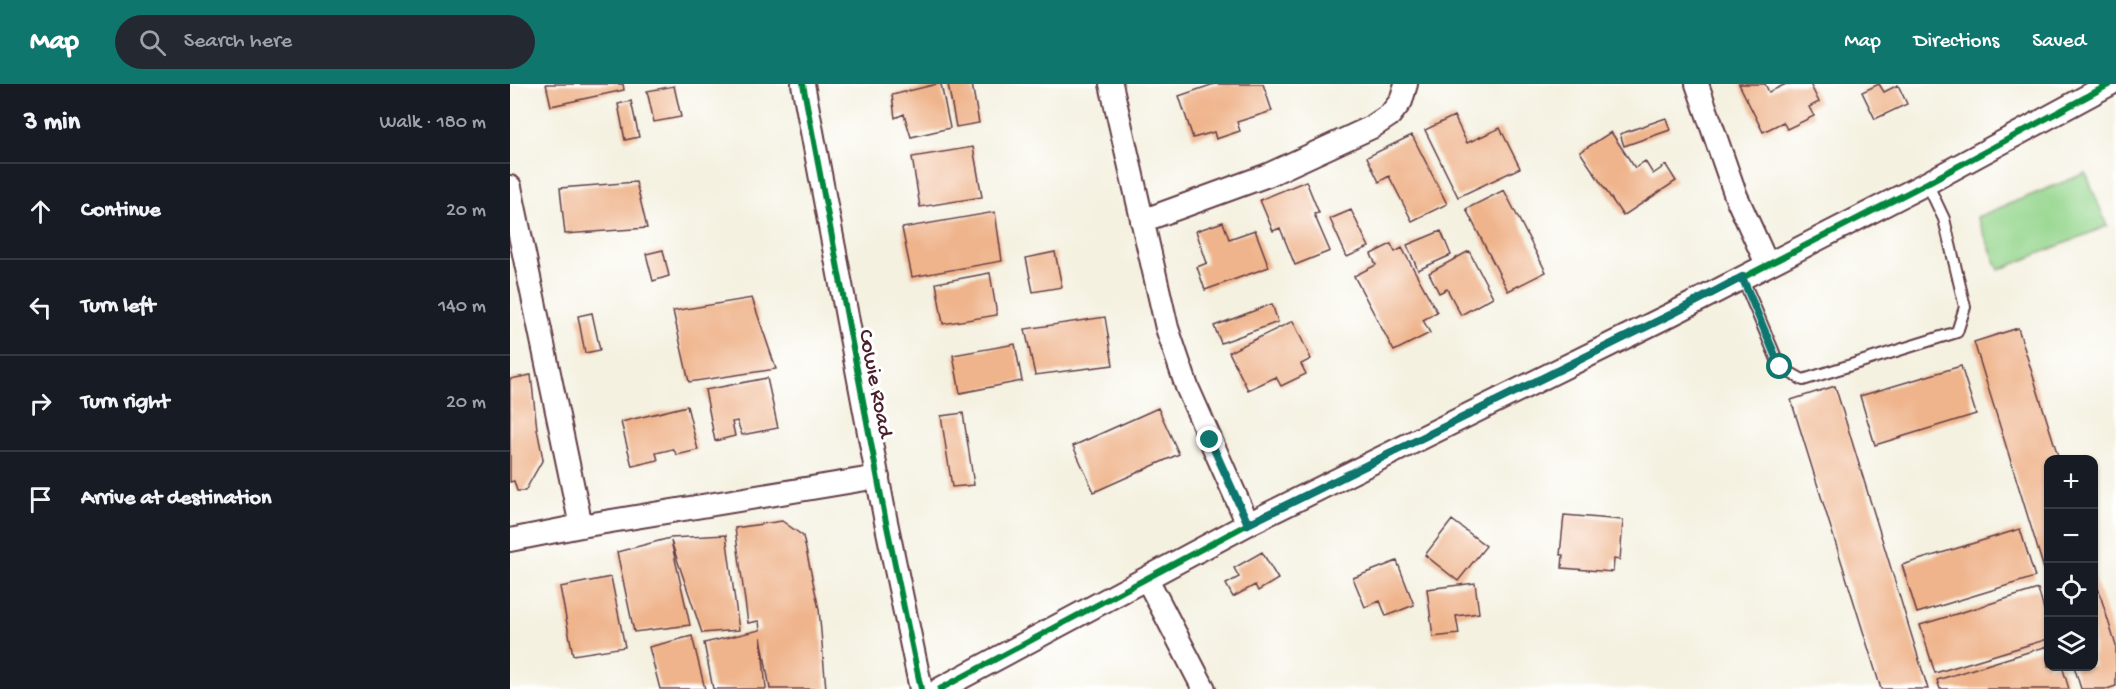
<!DOCTYPE html>
<meta charset="utf-8">
<style>
:root{--surface:#171b24;--page:#242831;--text:#f1f3f6;--muted:#9ea1a6;--line:#363941;--accent:#0f766e}
body{margin:0;font-family:"Gochi Hand",sans-serif;background:var(--page);color:var(--text)}
.controls{position:absolute;right:18px;bottom:18px;display:grid;overflow:hidden;border-radius:12px;box-shadow:0 2px 4px #0004}
.controls button{width:54px;height:54px;display:grid;place-items:center;padding:0;border:0;border-bottom:2px solid var(--line);background:var(--surface);color:var(--text);font:30px sans-serif}
.stop{position:absolute;width:18px;height:18px;margin:-14px;border:4px solid #0f766e;border-radius:50%;background:#fff}
.stop.end{background:#0f766e;border-color:#fff;box-shadow:0 2px 6px #0008}
.list{margin:0;padding:0;list-style:none}
h2{display:flex;justify-content:space-between;align-items:center;height:78px;margin:0;padding:0 24px;font-size:26px}
h2 small{font-size:20px;font-weight:400;color:var(--muted)}
.list li{display:grid;grid-template-columns:39px 1fr auto;gap:18px;align-items:center;box-sizing:border-box;height:96px;padding:0 24px;border-top:2px solid var(--line)}
.list b{display:block;font-size:22px;white-space:nowrap}
.list em{font-size:20px;font-style:normal;color:var(--muted)}
.icon{flex:none;width:33px;height:33px;fill:none;stroke:currentColor;stroke-width:2;stroke-linecap:round;stroke-linejoin:round}
.map{position:relative;flex:none;width:1606px;height:605px;overflow:hidden}
header{display:flex;align-items:center;gap:36px;box-sizing:border-box;height:84px;padding:0 30px;background:var(--accent);color:#fff}
header strong{font-size:28px}
nav{display:flex;gap:33px;margin-inline-start:auto;font-size:21px}
.search{width:420px;height:54px;background:var(--page);display:flex;align-items:center;gap:15px;box-sizing:border-box;padding:0 21px;border-radius:33px;color:var(--muted);font-size:22px}
main{display:flex}
aside{flex:1;background:var(--surface)}
.map>svg:first-child{display:block}
</style>
<header>
<strong>Map</strong>
<div class="search"><svg class="icon" aria-label="search" viewBox="0 0 24 24"><circle cx="10" cy="10" r="6"/><path d="M15 15l6 6"/></svg>Search here</div>
<nav><a>Map</a><a>Directions</a><a>Saved</a></nav>
</header>
<main>
<aside>
<h2>3 min<small>Walk · 180 m</small></h2>
<ul class="list">
<li><svg class="icon" aria-label="ahead" viewBox="0 0 24 24"><path d="M12 20V5M6 11l6-6 6 6"/></svg><div><b>Continue</b></div><em>20 m</em></li>
<li><svg class="icon" aria-label="left" viewBox="0 0 24 24"><path d="M17 20v-9H6M10 6l-5 5 5 5"/></svg><div><b>Turn left</b></div><em>140 m</em></li>
<li><svg class="icon" aria-label="right" viewBox="0 0 24 24"><path d="M7 20v-9h11M14 6l5 5-5 5"/></svg><div><b>Turn right</b></div><em>20 m</em></li>
<li><svg class="icon" aria-label="arrive" viewBox="0 0 24 24"><path d="M6 21V4h12l-3 4 3 4H6"/></svg><div><b>Arrive at destination</b></div></li>
</ul>
</aside>
<div class="map">
<svg width="1606" height="605" viewBox="0 0 1606 605">
<rect width="100%" height="100%" fill="#fff"/>
<filter id="ink" filterUnits="userSpaceOnUse"><feTurbulence type="fractalNoise" baseFrequency=".0167" numOctaves="2"/><feDisplacementMap in="SourceGraphic" scale="12" xChannelSelector="R" yChannelSelector="G"/><feConvolveMatrix kernelMatrix="1 2 1 2 8 2 1 2 1" color-interpolation-filters="sRGB"/></filter>
<filter id="wash" filterUnits="userSpaceOnUse"><feTurbulence type="fractalNoise" baseFrequency=".008" numOctaves="4" result="noise"/><feDisplacementMap in="SourceGraphic" scale="24" xChannelSelector="R" yChannelSelector="G"/><feGaussianBlur stdDeviation="1.35" result="paint"/><feColorMatrix in="noise" values="0 0 0 0 0 0 0 0 0 0 0 0 0 0 0 0 0 1.4 0 .05"/><feComposite in="paint" operator="in"/></filter>
<g filter="url(#wash)">
<rect width="100%" height="100%" fill="#f4f1e0"/>
<path fill="#95d68d" stroke="#707a5c" stroke-width="1.5" d="M1576,89L1597,142L1489,186L1467,133Z"/>
<g id="blocks">
<path fill="#efb48b" d="M36,0H113L114,6L41,22Z
M427,0H431L440,44L401,53L394,30L385,34L382,11Z
M438,0H462L469,39L446,43Z
M704,0H753L762,27L727,38L730,47L706,55L704,48L683,54L669,12Z
M1229,0H1255L1259,8L1276,0H1300L1309,18L1299,23L1304,32L1277,45L1273,38L1253,48Z
M1369,0L1374,8L1388,1L1397,20L1365,35L1352,8Z
M164,2L171,33L144,38L137,7Z
M121,17L129,53L115,56L108,20Z
M944,32L957,59L990,44L1010,84L948,113L915,46Z
M1156,34L1160,46L1114,62L1110,50Z
M1101,48L1125,84L1135,77L1143,90L1156,81L1166,97L1113,132L1070,68Z
M902,51L937,120L902,137L879,92L869,98L857,73Z
M463,63L472,113L410,123L402,73Z
M796,97L809,129L804,130L820,167L785,181L770,144L763,147L750,116Z
M126,98L137,144L55,150L50,104Z
M994,106L1036,188L998,207L956,125Z
M841,126L859,163L837,173L820,135Z
M485,128L492,177L402,193L392,144Z
M713,138L719,155L745,146L759,183L695,206L687,183L697,179L686,147Z
M931,147L941,171L908,186L897,161Z
M881,160L885,168L892,164L927,228L913,236L920,249L884,267L844,192L866,181L861,170Z
M153,166L159,192L143,197L136,170Z
M959,167L983,213L951,231L937,205L929,209L919,189Z
M545,168L552,203L523,208L516,174Z
M480,189L487,231L433,240L426,199Z
M242,214L266,285L179,298L163,227Z
M762,220L768,238L711,259L704,242Z
M82,229L90,266L75,269L68,232Z
M595,233L603,281L525,291L515,245Z
M783,237L801,275L791,280L796,290L771,302L766,293L738,306L719,268Z
M1508,244L1549,375L1538,376V498L1464,258Z
M505,260L512,297L450,309L443,271Z
M1451,282L1466,330L1365,361L1350,312Z
M21,291L27,345L33,375L15,407H7L4,397L0,398V295Z
M257,294L268,344L232,351L227,337L222,338L225,352L205,357L195,306Z
M1325,302L1418,605H1371L1281,316Z
M177,322L188,366L167,371L163,365L146,369L148,376L122,382L111,338Z
M648,324L669,370L584,408L563,362Z
M453,329L464,401L442,403L431,332Z
M1054,431L1113,436L1110,476L1104,475L1103,488L1052,484L1053,471H1050Z
M942,436L976,462L948,497L915,471Z
M272,437L293,452L309,525L316,605H260L251,553L256,605H203L194,559L250,546L249,537L238,539L225,444Z
M1510,445L1525,493L1407,529L1392,481Z
M216,451L229,546L192,549L161,457L180,541L124,548L107,468L160,454Z
M752,468L768,495L748,507L745,501L723,513L716,500L729,493L724,484Z
M887,477L904,521L876,532L870,517L855,523L843,494Z
M1584,491L1606,562V602L1597,605H1571L1564,582H1584Z
M101,493L115,563L63,571L50,503Z
M965,499L969,529L946,532L949,550L923,553L917,505Z
M1528,505L1538,539V555L1425,589L1410,541Z
M182,552L195,605H150L139,563Z
M1538,562V582H1552L1559,605H1430L1427,596Z"/>
</g>
</g>
<g filter="url(#ink)">
<use href="#blocks" fill-opacity="0" stroke="#643e46" stroke-width="1.5"/>
<g fill="none" stroke-linecap="round" stroke-linejoin="round">
<defs>
<path id="service" d="M1232,193L1270,283L1293,296L1447,248L1455,223L1434,135L1417,99"/>
<path id="minor" d="M293,0L375,433L411,605
M601,0L657,244L677,303L738,440
M1187,0L1226,112L1257,180
M0,103L71,442
M632,137L758,91L862,43L880,31L891,17L896,0
M0,456L71,442L368,393
M637,495L694,605
M430,605L738,440L1162,230L1417,99L1600,0"/>
</defs>
<use href="#service" stroke="#643e46" stroke-width="14"/>
<use href="#minor" stroke="#643e46" stroke-width="26"/>
<use href="#service" stroke="#fff" stroke-width="10"/>
<use href="#minor" stroke="#fff" stroke-width="22"/>
<defs>
<path id="cycleway" d="M293,0L375,433L411,605
M430,605L738,440L1162,230L1417,99L1600,0"/>
</defs>
<use href="#cycleway" stroke="#fff" stroke-width="10"/>
<use href="#cycleway" stroke="#00873e" stroke-width="6"/>
</g>
</g>
<g fill="none" stroke-linecap="round" stroke-linejoin="round" filter="url(#ink)">
<path stroke="#0f766e" stroke-width="8" d="M700,356L738,440L1162,230L1232,193L1270,283"/>
</g>
<g text-anchor="middle" stroke-width="6" stroke-linejoin="round" paint-order="stroke">
<g font-size="22" fill="#4a1f2b" stroke="#fff">
<text transform="translate(368 299) rotate(79)" y="8">Cowie Road</text>
</g>
</g>
</svg>
<div class="controls">
<button>+</button>
<button>−</button>
<button><svg class="icon" aria-label="locate" viewBox="0 0 24 24"><circle cx="12" cy="12" r="6"/><path d="M12 2v4M12 18v4M2 12h4M18 12h4"/></svg></button>
<button><svg class="icon" aria-label="layers" viewBox="0 0 24 24"><path d="M12 4l9 5-9 5-9-5zM3 14l9 5 9-5"/></svg></button>
</div>
<div class="stop" style="left:1270px;top:283px"></div>
<div class="stop end" style="left:700px;top:356px"></div>
</div>
</main>
